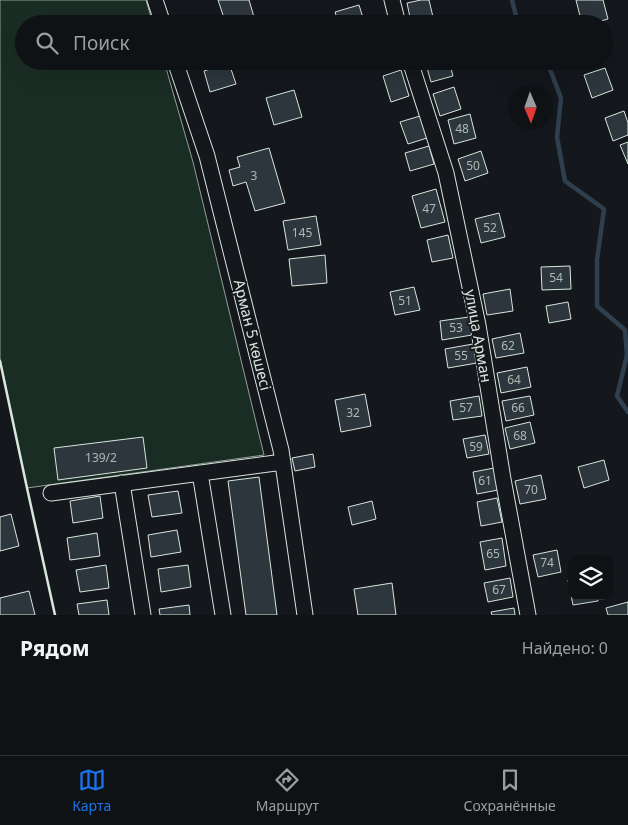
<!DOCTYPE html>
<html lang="ru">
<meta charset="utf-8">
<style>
:root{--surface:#0f1215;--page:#1d2022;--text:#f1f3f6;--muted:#9b9ea0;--line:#2f3234;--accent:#1a73e8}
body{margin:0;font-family:"Noto Sans",sans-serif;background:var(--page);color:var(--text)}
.controls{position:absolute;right:15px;bottom:15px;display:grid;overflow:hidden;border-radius:10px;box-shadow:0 5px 20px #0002}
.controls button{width:45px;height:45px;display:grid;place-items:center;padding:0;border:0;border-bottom:1px solid var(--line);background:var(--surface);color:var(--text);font:25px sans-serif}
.compass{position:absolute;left:508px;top:85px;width:45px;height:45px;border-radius:50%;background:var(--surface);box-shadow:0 5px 20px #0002;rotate:178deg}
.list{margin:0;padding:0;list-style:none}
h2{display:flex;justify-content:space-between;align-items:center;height:65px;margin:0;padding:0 20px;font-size:21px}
h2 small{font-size:16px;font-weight:400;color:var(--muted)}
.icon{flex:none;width:28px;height:28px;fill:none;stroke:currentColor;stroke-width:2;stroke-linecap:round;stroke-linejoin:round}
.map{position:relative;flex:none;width:628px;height:615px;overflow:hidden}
.search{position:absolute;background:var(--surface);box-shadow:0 5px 20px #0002;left:15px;right:15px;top:15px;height:55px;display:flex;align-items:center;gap:12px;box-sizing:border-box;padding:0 18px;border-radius:28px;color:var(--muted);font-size:19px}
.sheet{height:140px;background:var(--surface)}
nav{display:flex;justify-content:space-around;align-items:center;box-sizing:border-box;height:70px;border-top:1px solid var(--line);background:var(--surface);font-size:14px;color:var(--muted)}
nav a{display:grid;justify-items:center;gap:2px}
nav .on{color:var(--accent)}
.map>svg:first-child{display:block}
</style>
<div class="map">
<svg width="628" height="615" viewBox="0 0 628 615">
<rect width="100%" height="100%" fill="#14181c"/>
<path fill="#1a2d24" stroke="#939e99" d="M0,0H146L153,24H24V61H164L193,162L264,455L27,488L0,358Z"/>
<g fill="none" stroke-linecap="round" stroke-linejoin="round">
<path stroke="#2f3f4d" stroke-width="4.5" d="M512,0L518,24
M546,61L548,64L561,98L557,137L565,181L604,209L597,260V306L625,330L627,355L617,396L628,412"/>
</g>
<path fill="#2c363c" stroke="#d8e6dc" d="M218,0H249L254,17L234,24H226Z
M421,0H429L433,17L411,22L407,3Z
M576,0H603L608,19L590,24H582Z
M359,5L365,24H339L335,12Z
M425,61H449L453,76L431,82Z
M229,63L236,84L210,92L204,71Z
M605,68L613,90L592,98L584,75Z
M401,70L409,96L391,102L383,76Z
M454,87L461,109L440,116L433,94Z
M294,90L302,117L274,125L266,98Z
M624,111L628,123V135L613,141L605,118Z
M470,114L476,138L454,144L448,120Z
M420,116L427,138L408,144L400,122Z
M628,142V164L620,145Z
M429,146L434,164L410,171L405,153Z
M269,148L285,203L255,211L246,182L233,186L229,170L240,167L237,157Z
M481,151L488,173L465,181L458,159Z
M436,189L445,222L421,228L412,196Z
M499,213L505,237L481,243L475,219Z
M316,216L321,245L288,250L283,221Z
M448,235L453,258L432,262L427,240Z
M325,255L327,283L292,286L289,259Z
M570,266L571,289L542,290L541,267Z
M414,287L420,310L395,315L390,292Z
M510,289L513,311L487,315L483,294Z
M568,302L571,319L549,323L546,306Z
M469,317L472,335L442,340L440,321Z
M520,333L524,353L496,358L492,339Z
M473,344L477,363L448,368L445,349Z
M527,367L531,387L501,393L497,373Z
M365,394L371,426L341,432L335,400Z
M479,396L482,416L453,420L450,401Z
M530,396L534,415L506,421L502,401Z
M530,422L535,443L510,449L505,428Z
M485,435L489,454L467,458L463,439Z
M143,437L147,468L58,480L54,448Z
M313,454L315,467L295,471L292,458Z
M604,460L609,480L584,488L578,467Z
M494,468L498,490L477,494L473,472Z
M541,475L546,499L520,504L515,481Z
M259,477L277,615H246L228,481Z
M178,491L182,513L152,517L148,495Z
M100,496L103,518L73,523L70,501Z
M497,498L502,522L481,526L477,502Z
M372,501L376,519L352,525L348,507Z
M11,514L19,546L0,551V517Z
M177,530L181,552L151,557L148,535Z
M97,533L100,556L70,560L67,538Z
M502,538L506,566L485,570L480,542Z
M557,550L561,572L538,577L533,555Z
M106,565L109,588L80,592L76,570Z
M188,565L191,587L161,592L158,569Z
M510,578L513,597L488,602L484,583Z
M572,579V596H597L598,601L573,605L568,580Z
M392,583L396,615H358L354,589Z
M29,591L35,615H0V598Z
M107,600L109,615H79L77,604Z
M628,602V615H608L606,608Z
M189,605L190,615H160L159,609Z
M514,608L515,615H492L491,612Z"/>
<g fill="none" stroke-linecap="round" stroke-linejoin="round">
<defs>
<path id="minor" d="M155,0L163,24
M392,0L398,24
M175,61L207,156L281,450L305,615
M410,61L446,173L478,325L503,479L528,615
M200,473L223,615
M122,483L143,615
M51,493L283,462"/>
</defs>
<use href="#minor" stroke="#d8e6dc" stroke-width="17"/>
<use href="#minor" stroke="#14181c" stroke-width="15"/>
<path stroke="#d8e6dc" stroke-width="2.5" d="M0,361L27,488L55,615"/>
</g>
<g text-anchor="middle" stroke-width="4" stroke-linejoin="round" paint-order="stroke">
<g font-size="12" fill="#adbab4">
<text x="462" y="133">48</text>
<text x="473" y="170">50</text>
<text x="254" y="180">3</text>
<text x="429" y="213">47</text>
<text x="490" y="232">52</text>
<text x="302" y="237">145</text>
<text x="556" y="282">54</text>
<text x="405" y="305">51</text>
<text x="456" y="332">53</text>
<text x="508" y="350">62</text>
<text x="461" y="360">55</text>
<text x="514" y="384">64</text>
<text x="466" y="412">57</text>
<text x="518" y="412">66</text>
<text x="353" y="417">32</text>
<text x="520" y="440">68</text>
<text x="476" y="451">59</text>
<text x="101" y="462">139/2</text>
<text x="485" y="485">61</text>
<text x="531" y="494">70</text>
<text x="493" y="558">65</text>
<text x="547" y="567">74</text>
<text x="499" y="594">67</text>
</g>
<g font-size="15" fill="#d8e6dc" stroke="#14181c">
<text transform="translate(252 335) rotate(76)" y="5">Арман 5 көшесі</text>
<text transform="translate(478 336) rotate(80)" y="5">улица Арман</text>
</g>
</g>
</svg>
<div class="controls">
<button><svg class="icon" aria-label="layers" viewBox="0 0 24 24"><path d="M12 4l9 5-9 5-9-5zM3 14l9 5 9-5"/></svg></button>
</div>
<svg class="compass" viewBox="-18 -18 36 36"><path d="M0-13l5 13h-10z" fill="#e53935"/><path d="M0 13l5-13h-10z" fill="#9b9ea0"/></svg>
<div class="search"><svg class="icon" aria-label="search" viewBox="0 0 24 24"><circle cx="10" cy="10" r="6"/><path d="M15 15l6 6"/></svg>Поиск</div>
</div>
<section class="sheet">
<h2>Рядом<small>Найдено: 0</small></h2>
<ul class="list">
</ul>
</section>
<nav>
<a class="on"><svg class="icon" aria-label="map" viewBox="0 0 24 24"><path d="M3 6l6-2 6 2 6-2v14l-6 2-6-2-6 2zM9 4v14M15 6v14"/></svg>Карта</a>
<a><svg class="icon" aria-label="directions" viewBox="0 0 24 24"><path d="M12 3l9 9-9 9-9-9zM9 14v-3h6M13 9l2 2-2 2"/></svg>Маршрут</a>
<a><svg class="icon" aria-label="saved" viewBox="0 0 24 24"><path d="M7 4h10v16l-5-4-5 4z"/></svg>Сохранённые</a>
</nav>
